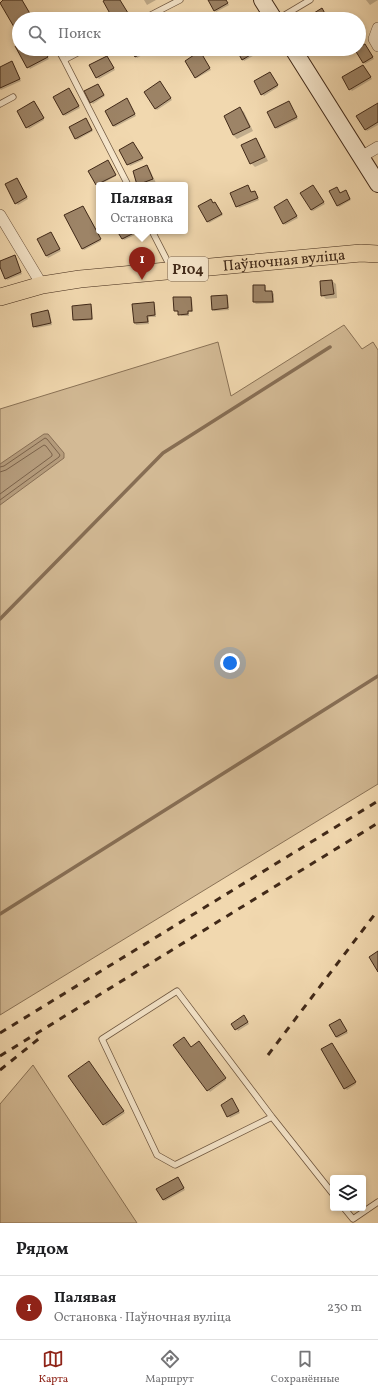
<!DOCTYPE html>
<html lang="ru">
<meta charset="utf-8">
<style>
:root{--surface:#fff;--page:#f6f6f6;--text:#202124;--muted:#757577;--line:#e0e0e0;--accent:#8f2418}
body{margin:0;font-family:Vollkorn,serif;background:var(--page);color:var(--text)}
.controls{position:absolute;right:12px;bottom:12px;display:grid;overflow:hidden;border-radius:4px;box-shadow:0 2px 6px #0003}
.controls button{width:36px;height:36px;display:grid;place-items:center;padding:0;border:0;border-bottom:1px solid var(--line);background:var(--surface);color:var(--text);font:20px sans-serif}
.you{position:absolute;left:230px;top:663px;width:14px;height:14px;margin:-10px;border:3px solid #fff;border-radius:50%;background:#1a73e8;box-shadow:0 0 0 6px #1a73e833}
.badge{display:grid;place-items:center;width:26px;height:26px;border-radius:50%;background:var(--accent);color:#fff;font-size:13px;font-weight:700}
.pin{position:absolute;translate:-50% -33px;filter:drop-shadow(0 1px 2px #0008)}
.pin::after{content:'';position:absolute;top:21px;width:14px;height:12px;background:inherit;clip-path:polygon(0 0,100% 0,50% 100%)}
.popup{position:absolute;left:96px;top:182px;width:92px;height:52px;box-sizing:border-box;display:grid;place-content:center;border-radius:4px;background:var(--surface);filter:drop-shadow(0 1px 3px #0005);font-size:13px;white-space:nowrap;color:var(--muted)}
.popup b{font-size:15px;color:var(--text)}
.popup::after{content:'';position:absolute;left:50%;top:100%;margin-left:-8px;border:8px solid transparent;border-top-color:var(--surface)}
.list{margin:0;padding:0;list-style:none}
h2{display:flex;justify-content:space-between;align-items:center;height:52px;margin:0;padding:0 16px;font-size:17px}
h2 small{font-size:13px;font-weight:400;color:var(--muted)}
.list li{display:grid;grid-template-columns:26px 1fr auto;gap:12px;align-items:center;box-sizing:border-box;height:64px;padding:0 16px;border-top:1px solid var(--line)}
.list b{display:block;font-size:15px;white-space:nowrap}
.list p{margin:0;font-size:13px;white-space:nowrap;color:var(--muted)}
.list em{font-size:13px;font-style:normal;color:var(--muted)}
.icon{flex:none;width:22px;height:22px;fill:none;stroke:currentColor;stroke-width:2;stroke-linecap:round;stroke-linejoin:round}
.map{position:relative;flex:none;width:378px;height:1223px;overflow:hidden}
.search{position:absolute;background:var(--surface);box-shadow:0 2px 6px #0003;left:12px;right:12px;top:12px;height:44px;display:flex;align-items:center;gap:10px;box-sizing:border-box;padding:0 14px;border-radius:22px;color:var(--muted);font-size:15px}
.sheet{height:116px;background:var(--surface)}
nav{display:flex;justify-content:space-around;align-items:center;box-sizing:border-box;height:56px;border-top:1px solid var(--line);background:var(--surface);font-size:11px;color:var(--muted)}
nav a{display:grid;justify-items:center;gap:2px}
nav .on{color:var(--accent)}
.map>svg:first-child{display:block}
</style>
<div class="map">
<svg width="378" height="1223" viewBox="0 0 378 1223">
<rect width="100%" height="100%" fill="#f1d8af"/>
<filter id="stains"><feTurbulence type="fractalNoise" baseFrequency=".005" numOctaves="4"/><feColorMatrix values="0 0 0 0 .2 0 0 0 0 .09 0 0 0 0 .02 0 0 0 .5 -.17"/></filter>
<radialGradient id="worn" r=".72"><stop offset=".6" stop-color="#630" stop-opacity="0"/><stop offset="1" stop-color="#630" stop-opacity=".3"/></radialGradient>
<path fill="#d3ba95" stroke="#8a7256" d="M344,325L362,349L373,342L378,350V784L0,1015V409L218,342L231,396Z
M33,1065L137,1223H0V1104Z"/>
<path fill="#b59c7c" stroke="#876e54" d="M44,434H48L64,453V458L0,505V464Z"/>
<path fill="#0003" d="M5,0H22L33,18L19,19V26L16,28Z
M107,0H120L128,15L121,19H114Z
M144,0H156L147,5Z
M209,0H226L229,5L216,12Z
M366,0H378L370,5Z
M178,15L180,19H172Z
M19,45V49H43L49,59L30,69L17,47Z
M367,47L374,59L365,64L357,50Z
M131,49H153L137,58Z
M237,49H255L258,53L244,61Z
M201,54L211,70L197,78L196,77Z
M108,59L115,70L99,79L97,77Z
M12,62L21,81L1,90L0,89V68Z
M365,68L372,79L352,91L350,89Z
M271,74L278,87L264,96L262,94Z
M162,84L172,100L157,110L155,108Z
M98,85L105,96L93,104L91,102Z
M71,91L80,108L65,116L64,114Z
M127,99L136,116L115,127L114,126Z
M289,102L298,119L277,129L268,113Z
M35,104L44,120L29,129L18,112Z
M378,104V125L367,131L358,117Z
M240,109L244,112L253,131L237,139L233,135L225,117Z
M87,121L93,131L77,140L76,138Z
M256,139L259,143L268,161L255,167L251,163Z
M134,145L143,160L130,166L120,150Z
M109,163L116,176L99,185V186L89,171Z
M146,166L150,170L156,183L152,185H138L134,172Z
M17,179L28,199L18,205L16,203Z
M313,186L325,204L313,211L311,210Z
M248,187L252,193L256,194L259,200L239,208L232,194Z
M347,193L351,200L339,207L338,205Z
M287,200L298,218L285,225L276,207Z
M213,204L217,205L223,215L209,223L208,221Z
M83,207L101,241L84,250L82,248Z
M118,231H136L137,234L124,240Z
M52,235L61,251L48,258L38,239Z
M16,258L22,274L7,280L0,262Z
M332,281L336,284L337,298L326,299L322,295Z
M265,286L266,287V292H272L274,294V303L256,304L254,302Z
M227,296L228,297L229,310L214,311L213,309Z
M191,298L192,299L193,312H189V316H181L179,312L175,311Z
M154,303L155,305L156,317H149V324L136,325L135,323L133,305Z
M90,305L92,307L93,320L76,321L74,320Z
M48,311L50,313L52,325L36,328L34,326Z
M246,1018L249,1024L238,1031L233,1024Z
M340,1020L348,1033L338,1038L336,1037Z
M200,1044L226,1080L210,1092L174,1045L191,1048Z
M333,1045L356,1084L347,1090L345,1088Z
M91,1064L125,1113L106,1126L69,1076Z
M232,1100L240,1113L230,1118L222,1105Z
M179,1180L185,1190L165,1201L158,1189Z"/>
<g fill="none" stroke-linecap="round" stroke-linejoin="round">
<path stroke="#7b624a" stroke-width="1" d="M0,467L4,466L45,438L47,439L60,455L59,457L0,500
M0,472L6,470L44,445L46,446L52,454V456L0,494"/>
<path stroke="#876e54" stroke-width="3.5" d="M0,619L163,453L330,347
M0,914L378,676"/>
</g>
<path fill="#9d8467" stroke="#412918" d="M3,0H22L32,17L27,19H19V24L14,27L0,3Z
M105,0H120L128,13L117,19H113L103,1Z
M208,0H226L228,3L214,11Z
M322,8L328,19H307L306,18Z
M19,44V49H43L48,57L27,68L15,46Z
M365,44L373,57L363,63L355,50L359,49V47Z
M130,49H149L135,57Z
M236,49H255L257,51L242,60Z
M200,51L210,68L195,78L185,61Z
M107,56L114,68L96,78L89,65Z
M12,61L20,79L0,88V67Z
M363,65L371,77L349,90L342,77Z
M270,72L278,85L261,95L254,81Z
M160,81L171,98L155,109L144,92Z
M98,84L104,95L90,103L84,91Z
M69,88L79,106L63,115L53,97Z
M127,98L135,114L113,126L105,111Z
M34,101L44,118L26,128L17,111Z
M289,101L297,117L275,128L267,112Z
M378,103V122L365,130L356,116Z
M240,107L250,127L233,135L224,116Z
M86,118L92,130L75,139L69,127Z
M256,138L265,157L250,164L241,145Z
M133,142L143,158L127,165L119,150Z
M108,160L116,175L96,185L88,171Z
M147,165L153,179L137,185L133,171Z
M17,178L27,197L15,204L5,184Z
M248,185L251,192L255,191L258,198L236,207L230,193Z
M313,185L324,202L311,210L300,193Z
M337,187L340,193L346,190L350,199L337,206L329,191Z
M211,199L213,203L215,202L222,214L207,222L198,206Z
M287,199L297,216L283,224L274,207Z
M83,206L101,239L82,249L64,215Z
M117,231H136V232L122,239Z
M51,232L60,249L46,256L37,239Z
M15,255L21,272L5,279L0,267V261Z
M332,280L334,294L321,296L320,281Z
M253,285H265V291H272L273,302H253Z
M227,295L228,308L212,310L211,296Z
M173,297H191L192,311H188V314L178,315V311H174Z
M154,302L155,315L147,316L148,322L134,323L132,304Z
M91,304L92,319L73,320L72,306Z
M48,310L51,323L33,327L31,314Z
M378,951V972L369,957Z
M244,1015L248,1022L235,1030L231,1024Z
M340,1019L347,1031L336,1037L329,1025Z
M184,1037L191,1047L199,1041L226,1078L207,1091L173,1045Z
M332,1043L356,1082L344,1089L321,1049Z
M89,1061L124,1111L103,1125L68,1076Z
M232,1098L239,1111L227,1117L221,1105Z
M178,1177L184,1188L163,1200L156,1189Z"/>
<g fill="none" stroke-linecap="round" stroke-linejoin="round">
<defs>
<path id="service" d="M143,19L180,0
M278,19L310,0
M58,49L64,60
M85,49L64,60L128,185
M0,104L13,97
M152,231L171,268
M272,1117L175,1165L157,1155L102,1039L177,991L272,1117L333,1194
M344,1208L353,1219L378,1202"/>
<path id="minor" d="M378,28L374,39L378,46
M361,157L378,147
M0,215L42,285"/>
<path id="secondary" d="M262,0L274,19
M293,49L378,184"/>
<g id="primary">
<path id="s1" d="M0,297L42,285L80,279L361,253L378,254"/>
</g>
</defs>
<use href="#service" stroke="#6d553e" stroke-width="7"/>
<use href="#minor" stroke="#6d553e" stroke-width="12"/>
<use href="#secondary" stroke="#412918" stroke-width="18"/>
<use href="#primary" stroke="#412918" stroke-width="18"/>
<use href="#service" stroke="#f6e6cb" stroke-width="5.5"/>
<use href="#minor" stroke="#f6e6cb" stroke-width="11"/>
<use href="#secondary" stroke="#f6e6cb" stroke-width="16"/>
<use href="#primary" stroke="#f1d8af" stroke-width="17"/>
<path stroke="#412918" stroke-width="3" stroke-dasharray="7 7" stroke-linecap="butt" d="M0,1033L378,801
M268,1055L378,910
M0,1056L378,823
M0,1070L41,1037"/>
</g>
<g text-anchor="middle" stroke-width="3" stroke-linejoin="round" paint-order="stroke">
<rect fill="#f6e6cb" stroke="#77624e" stroke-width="1" x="168" y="257" width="40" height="24" rx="3"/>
<g font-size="14" font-weight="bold" fill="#412918">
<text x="188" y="274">Р104</text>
</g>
<g font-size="15" fill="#412918" stroke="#f6e6cb">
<text dy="5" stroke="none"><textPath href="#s1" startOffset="287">Паўночная вуліца</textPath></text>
</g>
</g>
<rect width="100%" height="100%" filter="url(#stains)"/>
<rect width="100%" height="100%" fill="url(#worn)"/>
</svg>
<div class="controls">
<button><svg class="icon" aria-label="layers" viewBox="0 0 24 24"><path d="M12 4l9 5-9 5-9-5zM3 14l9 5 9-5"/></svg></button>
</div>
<div class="you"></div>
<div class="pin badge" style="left:142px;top:280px">1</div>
<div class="popup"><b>Палявая</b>Остановка</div>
<div class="search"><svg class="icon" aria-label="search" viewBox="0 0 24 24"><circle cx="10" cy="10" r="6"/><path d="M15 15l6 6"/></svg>Поиск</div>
</div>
<section class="sheet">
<h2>Рядом<small></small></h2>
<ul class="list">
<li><span class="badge">1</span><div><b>Палявая</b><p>Остановка · Паўночная вуліца</p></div><em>230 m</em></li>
</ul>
</section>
<nav>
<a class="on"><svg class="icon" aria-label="map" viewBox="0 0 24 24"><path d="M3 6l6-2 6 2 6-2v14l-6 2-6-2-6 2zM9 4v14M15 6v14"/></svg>Карта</a>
<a><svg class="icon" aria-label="directions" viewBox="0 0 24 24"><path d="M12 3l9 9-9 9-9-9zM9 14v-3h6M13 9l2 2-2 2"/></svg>Маршрут</a>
<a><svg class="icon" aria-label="saved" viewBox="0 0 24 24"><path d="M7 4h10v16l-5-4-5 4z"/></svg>Сохранённые</a>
</nav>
